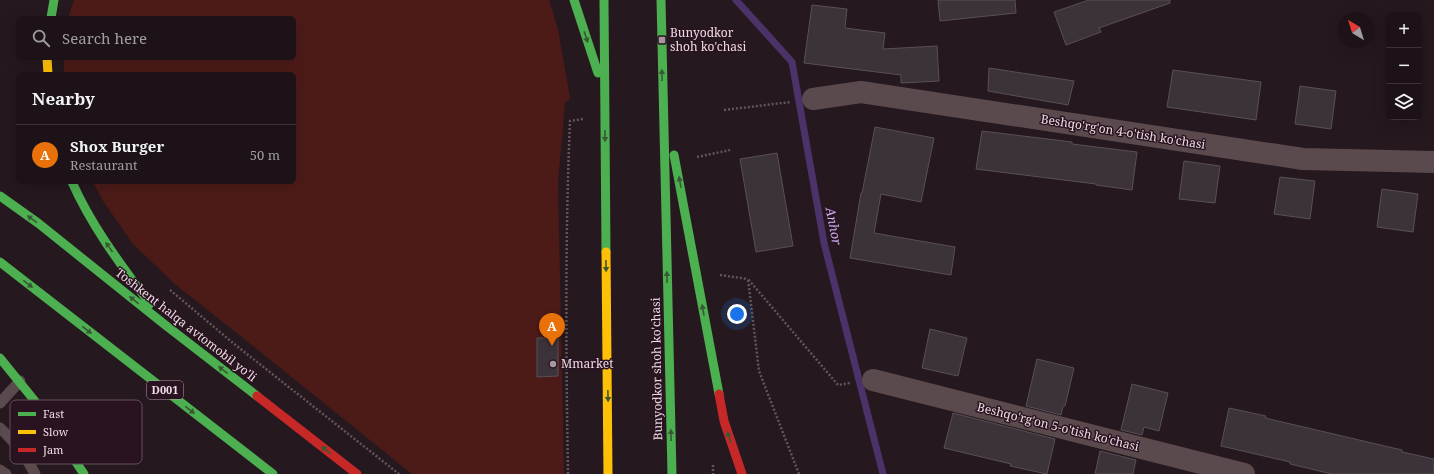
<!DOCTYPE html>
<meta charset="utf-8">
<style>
:root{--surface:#1c1217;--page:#292024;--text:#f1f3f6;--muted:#a09ea1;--line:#3a3236;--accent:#a6979f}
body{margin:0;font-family:"Noto Serif",serif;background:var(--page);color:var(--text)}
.controls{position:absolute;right:12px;top:12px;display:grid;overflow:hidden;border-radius:6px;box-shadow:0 4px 16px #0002}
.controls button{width:36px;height:36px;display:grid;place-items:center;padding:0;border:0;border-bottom:1px solid var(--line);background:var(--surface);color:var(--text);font:20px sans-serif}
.compass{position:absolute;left:1338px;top:12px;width:36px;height:36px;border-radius:50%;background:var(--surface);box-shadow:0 4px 16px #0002;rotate:322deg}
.you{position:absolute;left:737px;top:314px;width:14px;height:14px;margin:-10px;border:3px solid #fff;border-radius:50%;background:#1a73e8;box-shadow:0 0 0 6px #1a73e833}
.badge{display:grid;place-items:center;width:26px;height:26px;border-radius:50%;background:var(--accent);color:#fff;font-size:13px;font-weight:700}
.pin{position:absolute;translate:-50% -33px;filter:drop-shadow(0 1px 2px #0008)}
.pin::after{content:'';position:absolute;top:21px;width:14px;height:12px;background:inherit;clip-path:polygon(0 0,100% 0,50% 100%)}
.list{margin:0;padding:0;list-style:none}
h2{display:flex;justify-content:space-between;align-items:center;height:52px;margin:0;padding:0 16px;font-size:17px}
h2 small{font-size:13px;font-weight:400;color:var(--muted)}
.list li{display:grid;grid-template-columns:26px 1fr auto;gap:12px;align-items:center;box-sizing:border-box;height:60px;padding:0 16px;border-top:1px solid var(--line)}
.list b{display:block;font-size:15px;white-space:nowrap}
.list p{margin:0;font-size:13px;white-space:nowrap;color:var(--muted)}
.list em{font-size:13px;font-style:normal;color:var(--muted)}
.icon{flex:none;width:22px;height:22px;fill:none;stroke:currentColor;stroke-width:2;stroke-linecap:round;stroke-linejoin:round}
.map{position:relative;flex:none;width:1434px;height:474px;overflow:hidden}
.search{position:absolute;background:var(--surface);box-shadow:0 4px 16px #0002;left:16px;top:16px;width:280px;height:44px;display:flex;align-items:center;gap:10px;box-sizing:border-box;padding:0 14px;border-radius:6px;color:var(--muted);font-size:15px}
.panel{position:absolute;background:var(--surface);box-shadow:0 4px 16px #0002;left:16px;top:72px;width:280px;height:112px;border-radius:6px}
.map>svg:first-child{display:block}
</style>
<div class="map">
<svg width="1434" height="474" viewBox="0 0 1434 474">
<rect width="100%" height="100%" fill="#25181f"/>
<path fill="#4c1b18" d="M74,0H549L558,29L570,98L565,103L558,182L564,474H412L243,338L176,285L133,244L103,201L93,182H294V74H64V58H294V18H68Z"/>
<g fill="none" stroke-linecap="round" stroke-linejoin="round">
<path stroke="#4b336a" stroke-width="7" d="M736,0L792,62L824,243L883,474"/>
</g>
<path fill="#3c333a" stroke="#594f57" d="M938,0H1015L1016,13L940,21Z
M1089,0H1170V3L1099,28L1101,32L1066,45L1054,12Z
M812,5L847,9L845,28L885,33L883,49L937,46L939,81L901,83V75L804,63Z
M989,68L1074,81L1068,105L988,91Z
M1173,70L1261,82L1256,120L1167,107Z
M1300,86L1336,91L1331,129L1295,124Z
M875,127L934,138L921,202L881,194L874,233L955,247L951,275L850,258L861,193H862Z
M982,131L1072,142V144L1137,152L1132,190L1096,185V184L976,169Z
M777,153L793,246L756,252L740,159Z
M1184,161L1220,166L1215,203L1179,199Z
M1280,177L1315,181L1310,219L1274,214Z
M1382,189L1418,194L1413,232L1377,227Z
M930,329L967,338L958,376L922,368Z
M537,338H558V376L537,377Z
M1037,359L1074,368L1065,406H1063L1061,415L1026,406Z
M1132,384L1168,393L1159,431L1144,427L1142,435L1121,430Z
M1229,408L1266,416L1265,418L1402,450V452L1434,459V474H1332L1290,464V462L1221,446Z
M953,413L1055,439L1047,474L1010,466L1011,464L944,448Z
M1100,451L1136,460L1133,474H1095Z"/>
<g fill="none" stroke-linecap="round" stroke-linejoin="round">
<path stroke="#63555a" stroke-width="2.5" stroke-dasharray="2 2" stroke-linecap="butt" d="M724,110L791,102
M697,157L730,150
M720,275L748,279
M170,290L233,343L399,474
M713,465V474
M568,474C566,356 565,239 570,121L583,119
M799,474L759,371L748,279L838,385L850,383"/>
<path stroke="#5a494d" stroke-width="11" d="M0,403L20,381
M0,428C15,442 26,456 35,474
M0,470L6,474"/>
<path stroke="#5a494d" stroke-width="22" d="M813,99L861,92L1303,159L1434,162
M873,380L1244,474"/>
<path stroke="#4caf50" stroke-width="9" d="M574,0L598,73
M604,0L606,252
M661,0L672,474
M51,18L54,0
M674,155L719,394
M72,182C92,227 121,265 150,304
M0,196L38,223L164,324L257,396
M0,262L273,474
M0,358L34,400L84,474"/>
<path stroke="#ffc107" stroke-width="9" d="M47,58L48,74
M606,252L608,474"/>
<path stroke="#c62828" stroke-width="9" d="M719,394L724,421L742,474
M257,396L357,474"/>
</g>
<defs><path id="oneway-solid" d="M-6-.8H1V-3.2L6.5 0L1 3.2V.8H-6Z"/></defs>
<g fill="#395936">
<use href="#oneway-solid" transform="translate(586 37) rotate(72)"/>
<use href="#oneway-solid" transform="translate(662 75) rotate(-91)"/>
<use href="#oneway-solid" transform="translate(605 136) rotate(89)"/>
<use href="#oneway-solid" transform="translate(680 182) rotate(-100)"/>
<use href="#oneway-solid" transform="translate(32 219) rotate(-144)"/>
<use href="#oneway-solid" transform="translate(109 247) rotate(-125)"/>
<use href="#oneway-solid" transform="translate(606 266) rotate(89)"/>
<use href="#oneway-solid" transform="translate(667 277) rotate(-91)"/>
<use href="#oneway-solid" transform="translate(28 284) rotate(38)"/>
<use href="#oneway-solid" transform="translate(134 300) rotate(-141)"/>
<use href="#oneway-solid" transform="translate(703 310) rotate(-100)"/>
<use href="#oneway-solid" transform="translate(87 330) rotate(38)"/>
<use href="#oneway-solid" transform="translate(223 370) rotate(-142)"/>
<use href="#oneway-solid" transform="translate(608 396) rotate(89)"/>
<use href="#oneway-solid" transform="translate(190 410) rotate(38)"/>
<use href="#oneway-solid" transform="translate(671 435) rotate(-91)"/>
<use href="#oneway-solid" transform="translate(729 437) rotate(-109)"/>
<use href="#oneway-solid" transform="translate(326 450) rotate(-142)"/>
</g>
<g fill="#a6979f" stroke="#2a1320" stroke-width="1.5">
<rect x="658" y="36" width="8" height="8" rx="2"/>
<circle cx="553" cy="364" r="4"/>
</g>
<g text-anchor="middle" stroke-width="3" stroke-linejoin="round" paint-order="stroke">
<rect fill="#2a1320" stroke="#b2a0a9" stroke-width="1" x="147" y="381" width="36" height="18" rx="3"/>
<g font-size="11" font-weight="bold" fill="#ecdce4">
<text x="165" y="394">D001</text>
</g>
<g font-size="12" fill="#ecdce4" stroke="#2a1320" text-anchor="start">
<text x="670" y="37">Bunyodkor<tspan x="670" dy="14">shoh ko'chasi</tspan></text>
<text x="561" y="368">Mmarket</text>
</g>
<g font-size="12" fill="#ecdce4" stroke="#2a1320">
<text transform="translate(1123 132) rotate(9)" y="4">Beshqo'rg'on 4-o'tish ko'chasi</text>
<text transform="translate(186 325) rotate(38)" y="4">Toshkent halqa avtomobil yo'li</text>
<text transform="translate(657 369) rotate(-91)" y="4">Bunyodkor shoh ko'chasi</text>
<text transform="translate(1058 427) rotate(14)" y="4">Beshqo'rg'on 5-o'tish ko'chasi</text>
</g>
<g font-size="13" font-style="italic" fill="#cbaff7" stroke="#2a1320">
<text transform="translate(834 226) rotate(79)" y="5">Anhor</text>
</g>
</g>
<rect x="10" y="400" width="132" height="64" rx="6" fill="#2a1320" stroke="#644f5b" stroke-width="1"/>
<rect x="18" y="412" width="18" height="4" fill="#4caf50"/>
<rect x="18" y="430" width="18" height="4" fill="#ffc107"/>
<rect x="18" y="448" width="18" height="4" fill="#c62828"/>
<g font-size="11" fill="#ecdce4">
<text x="43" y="418">Fast</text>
<text x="43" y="436">Slow</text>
<text x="43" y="454">Jam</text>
</g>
</svg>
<div class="controls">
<button>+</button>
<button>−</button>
<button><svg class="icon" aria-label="layers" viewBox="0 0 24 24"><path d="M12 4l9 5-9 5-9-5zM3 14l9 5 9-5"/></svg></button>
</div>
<svg class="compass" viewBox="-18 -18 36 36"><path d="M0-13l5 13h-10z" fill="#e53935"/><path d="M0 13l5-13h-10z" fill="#a09ea1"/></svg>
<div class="you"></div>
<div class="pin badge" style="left:552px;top:346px;background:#e8710a">A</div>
<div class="search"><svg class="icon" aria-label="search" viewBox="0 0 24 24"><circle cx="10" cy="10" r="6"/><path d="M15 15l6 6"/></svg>Search here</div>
<section class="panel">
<h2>Nearby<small></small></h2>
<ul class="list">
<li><span class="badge" style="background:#e8710a">A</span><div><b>Shox Burger</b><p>Restaurant</p></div><em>50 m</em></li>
</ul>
</section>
</div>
